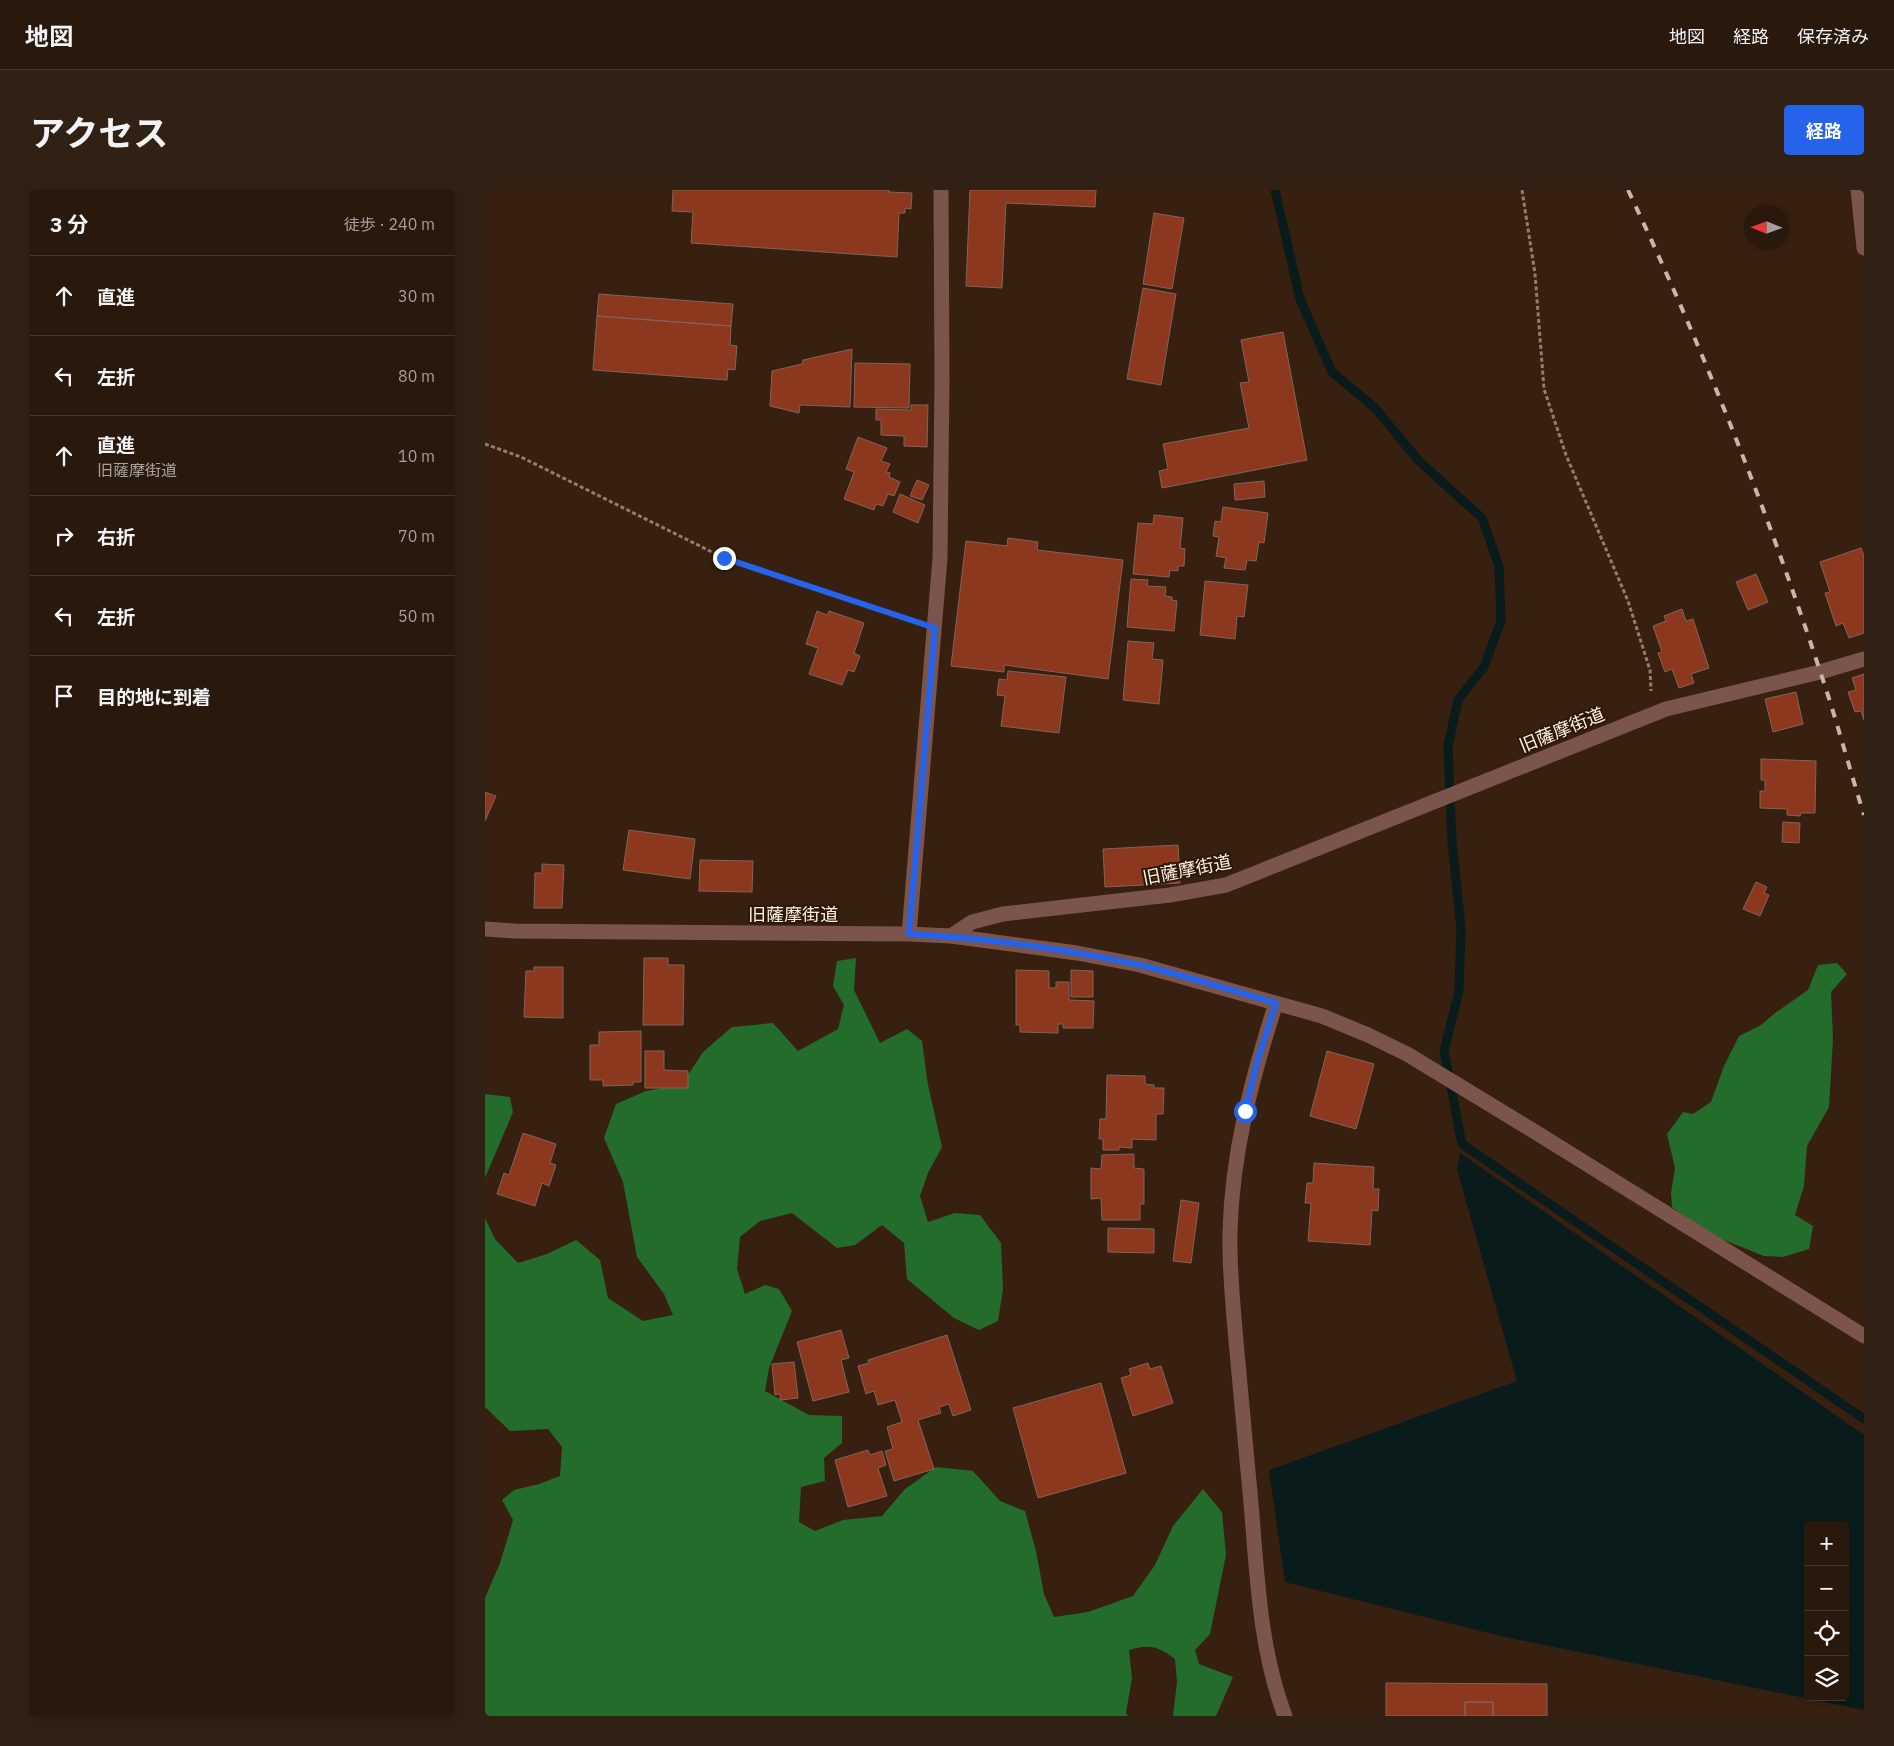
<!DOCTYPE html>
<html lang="ja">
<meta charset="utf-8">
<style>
:root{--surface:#29180c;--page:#312115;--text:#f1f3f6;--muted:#a5a09d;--line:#45372d;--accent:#2563eb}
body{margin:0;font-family:"IBM Plex Sans","Noto Sans JP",sans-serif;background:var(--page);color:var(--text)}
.controls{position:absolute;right:15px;bottom:15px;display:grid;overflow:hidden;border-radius:5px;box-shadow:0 2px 8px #0003}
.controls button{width:45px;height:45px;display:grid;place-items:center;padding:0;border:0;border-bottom:1px solid var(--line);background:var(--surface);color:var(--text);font:25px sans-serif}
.compass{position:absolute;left:1259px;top:15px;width:45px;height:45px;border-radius:50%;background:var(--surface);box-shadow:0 2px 8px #0003;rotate:271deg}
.stop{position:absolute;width:15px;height:15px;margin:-11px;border:4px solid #2563eb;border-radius:50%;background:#fff}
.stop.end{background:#2563eb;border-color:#fff;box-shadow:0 1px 5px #0008}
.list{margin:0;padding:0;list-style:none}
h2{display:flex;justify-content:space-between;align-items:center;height:65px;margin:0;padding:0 20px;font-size:21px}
h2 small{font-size:16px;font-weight:400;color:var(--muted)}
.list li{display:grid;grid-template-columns:32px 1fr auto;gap:15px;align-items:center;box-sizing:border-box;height:80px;padding:0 20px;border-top:1px solid var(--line)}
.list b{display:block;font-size:19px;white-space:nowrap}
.list p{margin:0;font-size:16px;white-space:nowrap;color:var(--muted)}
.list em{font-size:16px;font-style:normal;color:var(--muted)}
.icon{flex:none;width:28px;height:28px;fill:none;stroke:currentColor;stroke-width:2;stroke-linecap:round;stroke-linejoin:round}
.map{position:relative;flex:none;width:1379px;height:1526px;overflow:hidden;border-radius:5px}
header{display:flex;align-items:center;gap:30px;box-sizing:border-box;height:70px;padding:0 25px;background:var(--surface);border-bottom:1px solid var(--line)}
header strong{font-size:24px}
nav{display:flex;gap:28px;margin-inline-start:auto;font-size:18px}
.intro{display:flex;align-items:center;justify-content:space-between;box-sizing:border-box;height:120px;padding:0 30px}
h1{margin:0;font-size:35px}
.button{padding:12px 22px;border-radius:5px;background:var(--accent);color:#fff;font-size:18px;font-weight:700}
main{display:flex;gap:30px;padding:0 30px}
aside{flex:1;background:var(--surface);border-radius:5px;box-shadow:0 2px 8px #0003}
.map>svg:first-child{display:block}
</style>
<header>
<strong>地図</strong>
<nav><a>地図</a><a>経路</a><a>保存済み</a></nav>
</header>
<div class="intro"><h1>アクセス</h1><a class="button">経路</a></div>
<main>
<aside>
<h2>3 分<small>徒歩 · 240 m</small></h2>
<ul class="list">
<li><svg class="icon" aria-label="ahead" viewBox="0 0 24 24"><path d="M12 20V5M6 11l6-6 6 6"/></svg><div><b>直進</b></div><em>30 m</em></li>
<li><svg class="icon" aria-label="left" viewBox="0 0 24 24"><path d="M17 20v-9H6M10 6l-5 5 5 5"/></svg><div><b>左折</b></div><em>80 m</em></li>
<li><svg class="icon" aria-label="ahead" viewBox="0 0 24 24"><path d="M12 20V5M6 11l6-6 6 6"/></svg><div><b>直進</b><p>旧薩摩街道</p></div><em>10 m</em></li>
<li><svg class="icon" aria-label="right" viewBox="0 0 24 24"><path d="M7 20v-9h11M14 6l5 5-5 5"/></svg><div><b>右折</b></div><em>70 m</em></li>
<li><svg class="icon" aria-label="left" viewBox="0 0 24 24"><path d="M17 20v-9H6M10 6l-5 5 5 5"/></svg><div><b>左折</b></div><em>50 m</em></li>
<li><svg class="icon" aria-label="arrive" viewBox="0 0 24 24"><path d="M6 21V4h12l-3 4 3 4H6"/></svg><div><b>目的地に到着</b></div></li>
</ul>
</aside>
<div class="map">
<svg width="1379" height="1526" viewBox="0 0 1379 1526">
<rect width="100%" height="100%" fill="#372010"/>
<path fill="#236c2b" d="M371,768L369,800L395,853L422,839L437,851L443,895L457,957L443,983L435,1006L443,1032L470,1023L495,1025L516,1053L518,1099L513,1131L494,1140L469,1128L422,1089L419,1053L397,1035L370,1055L352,1058L307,1023L275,1031L255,1047L252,1079L260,1104L280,1095L294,1099L307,1121L284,1178L280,1201L324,1225L357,1226V1253L339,1268L340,1291L316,1297L314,1332L330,1341L358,1330L397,1326L420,1299L451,1277L488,1281L515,1311L540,1321L551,1361L559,1404L569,1427L603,1422L648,1406L670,1375L688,1336L718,1299L737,1322L741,1365L725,1444L710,1460L714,1474L748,1487L731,1526H688L692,1492L690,1469C672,1456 666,1454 644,1460L647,1488L641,1523L643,1526H0V1408L15,1373L28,1330L17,1310L29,1300L54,1294L75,1286L77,1257L63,1239L25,1241L0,1217V1028L10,1049L33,1073L62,1064L91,1050L115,1070L123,1108L158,1131L188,1125L179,1104L152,1067L138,992L119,948L131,914L161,901L197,894L218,862L247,837L288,833L313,861L353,839L359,815L348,796L352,771Z
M1352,773L1362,784L1346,802L1348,849L1344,917L1322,956L1319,996L1310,1025L1328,1036L1324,1059L1298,1067L1279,1066L1221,1043L1187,1017L1186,1003L1190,978L1182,944L1198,922L1208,924L1226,912L1239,876L1254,846L1276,835L1290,823L1323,800L1333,775Z
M0,904L25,907L28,922L0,988Z"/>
<path fill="#091b1b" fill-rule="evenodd" d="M975,963L1379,1245V1520L1020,1447L800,1392L784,1280L1032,1191L972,980ZM1323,1335H1360V1507H1323Z"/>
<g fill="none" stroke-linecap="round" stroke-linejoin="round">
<path stroke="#091b1b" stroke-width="9" d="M790,0L815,109L847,182L889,217L934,271L997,328L1014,376L1016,431L999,477L973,510L963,556L967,652L976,738L974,801L959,861L977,954L1379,1229"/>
</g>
<path fill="#8c381f" stroke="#83635a" d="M188,0H404V2L427,3L426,19L420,18V23H414L412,67L206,53L208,22L187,21Z
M485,0H611L610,17L521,13L517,98L481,96Z
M669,23L699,28L687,99L658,94Z
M658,98L691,104L676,195L642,189Z
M114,104L248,114L246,136L112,126Z
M112,126L246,136L245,155L252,156L250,180L243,179L242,190L108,180Z
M798,142L822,270L677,298L674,281L683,279L678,254L764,238L755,193L764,192L756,150Z
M367,159L365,217L315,215L314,223L285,216L287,181L317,174L318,170Z
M370,173L425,174L424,218L369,217Z
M426,215H443L442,257L419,256V246L396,245V230H391V219L426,220Z
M373,247L402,258L396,271L405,274L401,282L405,283L404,287L415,292L409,306L403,304L398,316L391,314L389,320L359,309L369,282L361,279Z
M432,290L444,295L437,310L425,306Z
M779,291L780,307L750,310L749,294Z
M415,304L440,315L433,333L408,322Z
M738,317L783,323L779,353L774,352L771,371L762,370L760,380L739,378L741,368L731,366L734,347L728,346L730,331L736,332Z
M669,325L698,328L695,358L700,359L699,376H693V381L685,380L684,387L648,384L653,333L668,334Z
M523,348L553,352L552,360L638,370L623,489L519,475V482L466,476L481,351L522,356Z
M1376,358L1379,366V443L1364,448L1358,433L1351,436L1340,403L1345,402L1335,372Z
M1271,384L1283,412L1263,420L1251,392Z
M646,389L663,390L662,396L681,397L680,406L687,407V410L692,411L689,441L642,437Z
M720,391L763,395L759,427L752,426L750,449L715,445Z
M1197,419L1201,431L1208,429L1224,478L1206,484L1209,493L1194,498L1187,479L1180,482L1173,463L1177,462L1168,436L1181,431L1179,426Z
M332,421L342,425L344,421L379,433L369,463L375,466L369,482L363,480L357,495L324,484L333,458L321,454Z
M643,451L669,453L667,469L678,470L674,514L638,510Z
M523,481L581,487L574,543L516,536L520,506L512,505L514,489L522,490Z
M1379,484V530L1376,521L1370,522L1363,502L1371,500L1367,488Z
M1311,502L1318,534L1288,542L1280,509Z
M1276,569L1331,571L1330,623H1316L1315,626L1302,625V619L1275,618V601H1280V590H1276Z
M0,602L11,606L0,631Z
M1298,632L1315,633L1314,653L1297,652Z
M144,640L210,649L205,689L138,680Z
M693,655L695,693L620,697L618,659Z
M215,670L268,671L267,702L214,701Z
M57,674L79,675L77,718H49L50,683H57Z
M1271,692L1282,697L1279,703L1284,705L1275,726L1258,719Z
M159,768H183V775H199L198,835H158Z
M49,777H78V828L39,827L41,781H49Z
M531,780L564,781V798H571V792H584V810L609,811L608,838H578V834H573V843L535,842V835H531Z
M586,780L608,781V807H586Z
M156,841V892H148V895L118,896V890H105V855H114V842Z
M160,861H179V880L203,881V898H160Z
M842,861L889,874L871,939L825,926Z
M622,885L660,886V894L669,895V898H679L678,924H671V950L647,949V958L634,957V960H618V949H614L615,929H621Z
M38,943L71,954L65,973L71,975L64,996L57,993L50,1016L12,1004L19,983L24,985Z
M649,964V978L659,979V1014H655V1030H617L616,1008L606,1009V978L616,979L617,965Z
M829,973L889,977L888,999H894L893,1021L887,1020L885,1055L823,1051L826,1013H820L822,993H828Z
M696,1010L714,1013L706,1073L688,1071Z
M623,1038L669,1039V1063L623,1062Z
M356,1140L364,1168L356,1170L364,1202L328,1211L312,1152Z
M462,1145L486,1220L468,1226L464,1214L454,1217L456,1223L433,1230L449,1279L409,1291L400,1261L408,1259L402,1237L417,1232L410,1210L393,1215L389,1201L381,1204L373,1176L384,1173L383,1170Z
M309,1172L313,1208L295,1210V1204L290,1205L287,1174Z
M663,1173L665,1179L676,1176L688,1213L648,1226L636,1188L646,1185L644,1179Z
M616,1193L641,1283L553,1308L528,1218Z
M383,1260L385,1265L397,1261L401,1275L393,1278L402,1306L363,1317L350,1270Z
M901,1493L1062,1494V1526H1008V1512H980V1526H901Z
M980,1512H1008V1526H980Z"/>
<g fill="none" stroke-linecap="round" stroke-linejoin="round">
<path stroke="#917e71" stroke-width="3" stroke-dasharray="4 2.5" stroke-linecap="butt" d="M1037,0L1050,84L1059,199L1081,265L1143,411L1165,480L1166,501
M0,254L36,267L239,368L428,431"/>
<path stroke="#7b544b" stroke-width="15" d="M1373,0L1379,58
M0,739L29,741L424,744L466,746L487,732L518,724L685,705L741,695L1181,519L1335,482L1379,469
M424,744L455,368L457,190L456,0
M466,746L592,763L655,775L837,826L883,845L922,864L1047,940L1379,1146
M791,813C767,888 747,962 745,1042C744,1078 748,1115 751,1151C756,1202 760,1252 765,1302C772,1377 773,1455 800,1526"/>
<path stroke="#c6b6ab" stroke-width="4" stroke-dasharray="9 9" stroke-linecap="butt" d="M1143,0C1217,156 1281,317 1335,481C1351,528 1364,577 1379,625"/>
</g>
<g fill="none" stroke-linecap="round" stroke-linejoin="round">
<path stroke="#2563eb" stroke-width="6" d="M239,368L450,438L424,744C501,748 580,759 655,775C701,786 746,800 791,813L772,872L760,921"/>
</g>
<g text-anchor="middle" stroke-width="4" stroke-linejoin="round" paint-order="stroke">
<g font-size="18" fill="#fef1e8" stroke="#2d1706">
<text transform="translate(1077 540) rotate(-22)" y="6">旧薩摩街道</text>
<text transform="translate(702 680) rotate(-11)" y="6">旧薩摩街道</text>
<text x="308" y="731">旧薩摩街道</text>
</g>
</g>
</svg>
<div class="controls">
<button>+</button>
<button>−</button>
<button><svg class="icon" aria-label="locate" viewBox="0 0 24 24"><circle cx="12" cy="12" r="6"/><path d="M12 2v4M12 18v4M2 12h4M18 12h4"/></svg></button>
<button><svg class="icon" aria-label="layers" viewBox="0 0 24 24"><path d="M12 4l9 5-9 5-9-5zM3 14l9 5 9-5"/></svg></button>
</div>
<svg class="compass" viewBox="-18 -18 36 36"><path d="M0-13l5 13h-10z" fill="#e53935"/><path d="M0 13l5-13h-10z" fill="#a5a09d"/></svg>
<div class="stop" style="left:760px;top:921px"></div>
<div class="stop end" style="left:239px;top:368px"></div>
</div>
</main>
